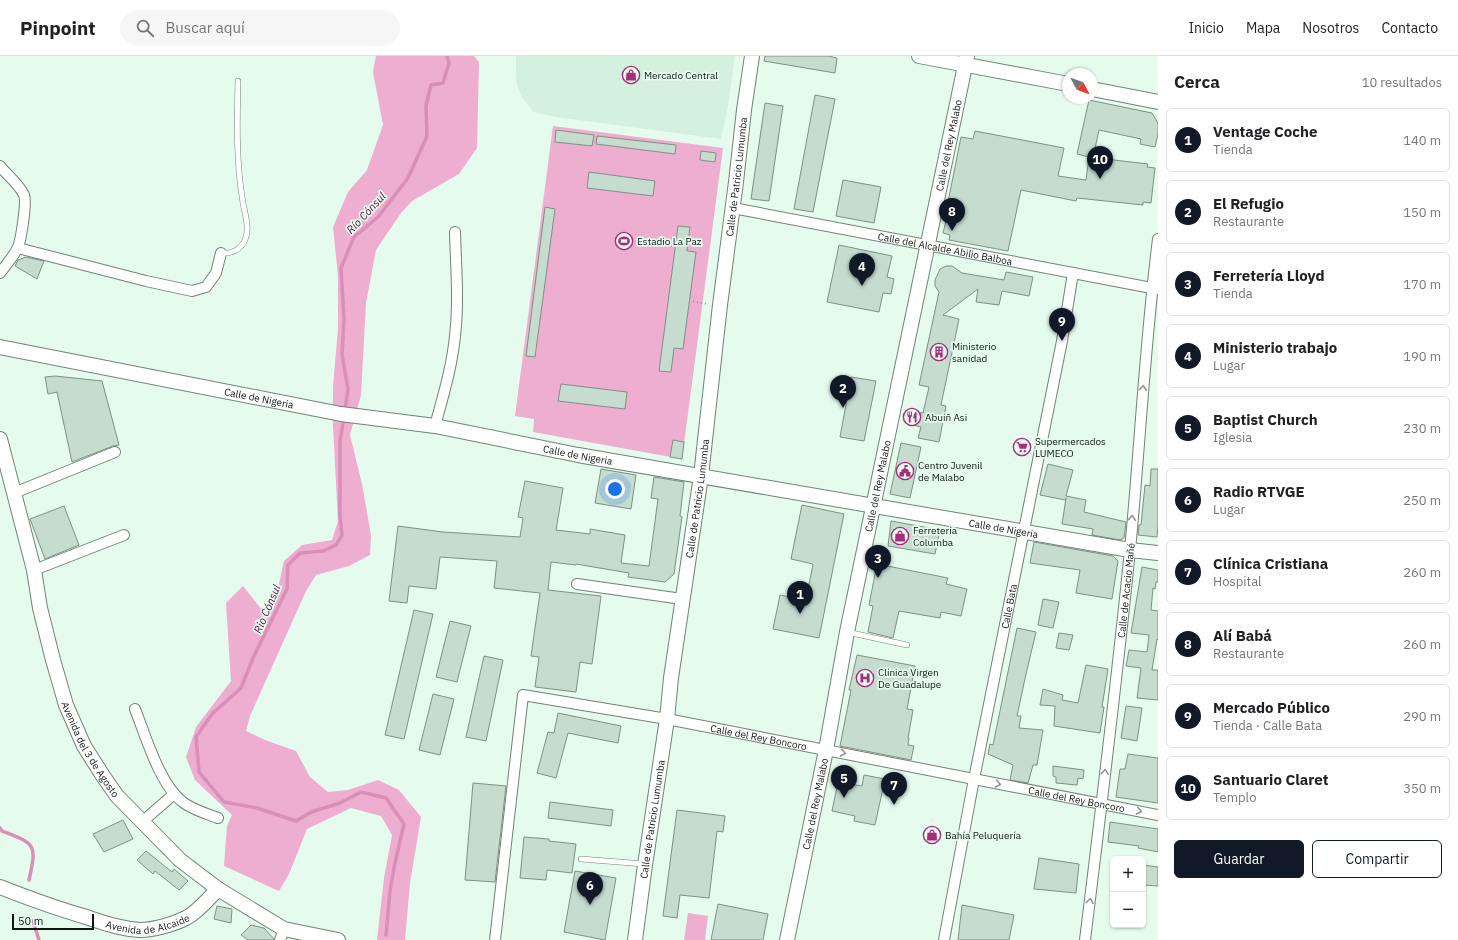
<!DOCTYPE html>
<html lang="es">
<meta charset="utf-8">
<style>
:root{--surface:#fff;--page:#f6f6f6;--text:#202124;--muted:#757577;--line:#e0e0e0;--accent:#111827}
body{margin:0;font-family:"IBM Plex Sans",sans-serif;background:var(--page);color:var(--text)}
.controls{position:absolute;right:12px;bottom:12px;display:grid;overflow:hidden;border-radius:6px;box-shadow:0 1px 3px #0004}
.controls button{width:36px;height:36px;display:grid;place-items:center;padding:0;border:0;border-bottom:1px solid var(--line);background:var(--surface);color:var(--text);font:20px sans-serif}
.compass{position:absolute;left:1062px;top:12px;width:36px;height:36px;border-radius:50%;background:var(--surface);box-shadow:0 1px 3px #0004;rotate:131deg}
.scale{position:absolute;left:12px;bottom:10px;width:82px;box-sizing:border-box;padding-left:4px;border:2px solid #0f1612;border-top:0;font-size:11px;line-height:14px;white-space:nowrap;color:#0f1612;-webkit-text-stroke:3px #e5fbee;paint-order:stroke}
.you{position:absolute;left:615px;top:433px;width:14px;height:14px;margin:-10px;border:3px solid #fff;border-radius:50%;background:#1a73e8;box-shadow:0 0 0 6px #1a73e833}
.badge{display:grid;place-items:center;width:26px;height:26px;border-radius:50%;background:var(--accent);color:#fff;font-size:13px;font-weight:700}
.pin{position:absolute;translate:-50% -33px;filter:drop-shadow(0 1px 2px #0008)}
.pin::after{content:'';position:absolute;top:21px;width:14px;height:12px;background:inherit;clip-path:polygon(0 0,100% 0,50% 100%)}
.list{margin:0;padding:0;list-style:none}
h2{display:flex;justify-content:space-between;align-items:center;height:52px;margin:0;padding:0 16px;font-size:17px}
h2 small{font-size:13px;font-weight:400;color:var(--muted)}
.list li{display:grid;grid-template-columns:26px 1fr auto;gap:12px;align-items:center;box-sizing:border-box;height:64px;margin:0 8px 8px;padding:0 8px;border:1px solid var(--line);border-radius:6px}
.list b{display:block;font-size:15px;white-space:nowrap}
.list p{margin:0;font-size:13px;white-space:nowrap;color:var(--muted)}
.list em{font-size:13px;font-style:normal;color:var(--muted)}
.actions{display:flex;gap:8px;padding:12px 16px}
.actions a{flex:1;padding:9px 0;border:1px solid var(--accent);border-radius:6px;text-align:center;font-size:14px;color:var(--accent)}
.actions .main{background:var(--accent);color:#fff}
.icon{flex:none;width:22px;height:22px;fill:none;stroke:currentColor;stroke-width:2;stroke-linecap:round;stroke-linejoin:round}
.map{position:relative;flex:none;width:1158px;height:884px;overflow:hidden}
header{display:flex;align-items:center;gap:24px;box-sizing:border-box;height:56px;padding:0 20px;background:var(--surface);border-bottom:1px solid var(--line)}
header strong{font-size:19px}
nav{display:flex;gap:22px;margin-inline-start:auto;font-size:14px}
.search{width:280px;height:36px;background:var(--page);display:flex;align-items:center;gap:10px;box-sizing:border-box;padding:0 14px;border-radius:22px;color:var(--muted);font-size:15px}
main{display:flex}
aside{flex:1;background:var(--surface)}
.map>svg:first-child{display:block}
</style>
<header>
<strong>Pinpoint</strong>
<div class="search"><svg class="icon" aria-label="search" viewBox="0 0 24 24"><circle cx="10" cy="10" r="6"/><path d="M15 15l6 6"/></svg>Buscar aquí</div>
<nav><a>Inicio</a><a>Mapa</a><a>Nosotros</a><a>Contacto</a></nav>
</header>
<main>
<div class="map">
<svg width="1158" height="884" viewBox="0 0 1158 884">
<rect width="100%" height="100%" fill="#e5fbee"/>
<path fill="#d4f1df" d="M516,0H735L728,51L721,83L555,61L533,56L522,41L518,32L516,23Z"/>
<path fill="#edaecf" d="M376,0H474L479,6L477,92L459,118L412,145L401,157L376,194L366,247L361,339L350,379L362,428L371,479L370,499L349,510L316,519L306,535L250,660L246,675L265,684L296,695L310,721L328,736L348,734L378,724L399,734L421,761L410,827L405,884H377L384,822L392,779L381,760L351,752L307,773L289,818L279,835L224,810L227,770L232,759L195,724L186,701L196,671L231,625L226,547L243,530L266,559L276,541L284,505L302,489L332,484L338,465L333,370V330L338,273V220L333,171L348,136L367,114L383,69L373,16Z
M553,70L723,92L682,403L533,376L534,363L515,360Z
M688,857L708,860L705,884H684Z"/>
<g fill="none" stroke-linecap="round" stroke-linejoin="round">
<path stroke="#da8fb8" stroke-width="3.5" d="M345,354L348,333L342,299L344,263L341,212L354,181L378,161L408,122L427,80L426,50L431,29L443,27L449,7L447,0
M344,361L340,385V461L342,479L336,489L323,495L300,497L288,509L287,533L253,602L241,632L212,658L196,681L199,716L224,746L257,752L296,765L311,756L340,747L361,736L386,742L404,768L395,807L390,835L386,879
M0,772L2,775C36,788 37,788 29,824
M33,865L39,884"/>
</g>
<path fill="#c6dccf" stroke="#7d9185" d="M765,0H828L837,2L835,17L764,5Z
M815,39L835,43L813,156L794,153Z
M1089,44L1152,57L1158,67V78L1155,91L1140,88L1141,83L1099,74L1093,102L1077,98Z
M765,47L783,50L769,145L751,143Z
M556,74L594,79L592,90L555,86Z
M975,75L1064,92L1058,120L1086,124L1089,101L1148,108L1147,111L1155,112L1151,147L1143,146V149L1077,142L1076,145L1021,134L1008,195L949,184L950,179L943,177L946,165L953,166L957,148L948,146L961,81L973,83Z
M597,80L676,89L675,98L596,88Z
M701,95L716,97L715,106L700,104Z
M589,116L655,125L653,140L587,132Z
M843,124L881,131L874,167L836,160Z
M545,151L555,153L535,301L526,300Z
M678,170L690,171L687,195L696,196L683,293L674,292L671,316L659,315Z
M839,189L892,200L887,221L894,223L891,238L883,237L879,256L827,246Z
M26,201L44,205L37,223L15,210L18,204Z
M946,210H952L962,217L1004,224L1006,216L1033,221L1029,240L1002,235L999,249L976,246L978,233L943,259L959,263L941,349L946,350L939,386L918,382L921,371L909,368L911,355L923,357L929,331L919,329L939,236L935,230V224L940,213Z
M55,320L102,325L119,389L113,390L72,406L57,336L48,338L45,321Z
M851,321L876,325L864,385L840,381Z
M561,328L627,336L625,353L558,345Z
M673,384L684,386L682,403L670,401Z
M901,387L921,391L910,442L890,438Z
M1048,408L1073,414L1066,440L1086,444L1084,456L1126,466L1124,482L1120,484L1092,479L1093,473L1062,468L1066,442L1065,444L1040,439Z
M601,413L636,419L631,453L595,447Z
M1151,413H1158V469L1157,481L1138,479L1139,469H1141L1145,429L1150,430Z
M654,421L684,426L680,460L682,461L674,518L665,526L628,521L629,517L576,508V509L551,506L548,534L601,540L592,608L580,606L576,636L535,631L539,601L531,600L540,537L494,532L497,505L440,501L436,533L409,530L407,547L389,545L398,470L443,476L520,481L523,462L518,461L525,425L563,432L556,474L590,478V473L625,479L621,507L649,510L658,443L651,442Z
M802,449L844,458L819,582L773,573L780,539L806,544L813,508L791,503Z
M64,450L79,489L45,503L30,463Z
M891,465L940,474L935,498L888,490Z
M1034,486L1113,500L1118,505L1112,543L1076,537L1080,514L1030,507Z
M877,508L948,522L946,528L967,533L961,560L941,556L940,562L899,555L893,582L868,576L873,550L869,549Z
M1142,511L1158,514V526H1156L1155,533L1153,532L1151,554L1158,555V584L1157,583L1152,614H1158V644L1137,642L1141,612L1126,610L1129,594L1147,596L1149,579L1131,577Z
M1043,543L1059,546L1053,572L1038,569Z
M414,554L433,558L404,683L385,679Z
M450,565L471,570L457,626L436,621Z
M1017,572L1036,576L1026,618L1017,660H1021L1019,672L1043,674L1037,709H1033L1028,727L1010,724L1013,709L988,698L990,688L993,689Z
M1059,577L1073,579L1069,594L1056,592Z
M857,599L915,610L907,653L913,654L908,682H909L908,689L914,690L911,704L840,690L851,634H849Z
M484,600L503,604L486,685L466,681Z
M1086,609L1108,613L1102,651H1104L1100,677L1054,670L1055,650L1040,649L1043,633L1063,639L1062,644L1078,647Z
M433,638L454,643L440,699L419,694Z
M1126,650L1142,652L1137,685L1121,682Z
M558,657L621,670L618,687L568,677L556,722L537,717L548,676L554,677Z
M1128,698L1158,702V747L1116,741L1120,713H1125Z
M1053,710L1084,714L1083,723L1078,722L1077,729L1056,727V721L1053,720Z
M864,719L885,723L875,769L854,765L855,760L832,755L838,726L862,730Z
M473,727L506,730L495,826L465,824Z
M550,746L613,754L611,770L548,762Z
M677,754L725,760L723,776L717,775L709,842L680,839L677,862L663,860Z
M123,764L133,783L104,796L93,778Z
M1110,766L1158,773V796L1138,792L1139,790L1108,786Z
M524,781L549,783V785L576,788L572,817L547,814L546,824L520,822Z
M146,795L172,816L174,813L188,825L179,834L155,815L153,818L137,804Z
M1039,802L1079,808L1076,837L1034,833Z
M1143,809L1158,811V830L1143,829Z
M575,815L616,822L605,884L564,876Z
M718,848L768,858L763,884H711Z
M962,849L1014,859L1009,884H958Z
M217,850L232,853L231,867L214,863Z
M251,869L264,872L274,883V884H248L241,879Z"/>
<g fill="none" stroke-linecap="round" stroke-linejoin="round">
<defs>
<path id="lane" d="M221,197C231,198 241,194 245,184C250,173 245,158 243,147C236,107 237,65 238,25
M847,576L907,589
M581,803L644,808"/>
<g id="street">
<path d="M0,110C7,119 19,128 24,139C27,146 21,184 18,191C14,200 6,209 0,217"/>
<path id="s1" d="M733,152L1157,233"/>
<path d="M18,192L146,225L192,235L206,231L216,217L221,197"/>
<path d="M435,370C443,340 452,311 455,280C459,246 456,211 455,176"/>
<path d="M14,437L115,396"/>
<path d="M34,514L124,479"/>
<path d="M577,528L682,543"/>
<path d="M135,653C146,681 160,730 184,747C194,754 207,758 218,762"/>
<path d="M142,766L174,738"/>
<path d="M280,884L284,873"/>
<path id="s2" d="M495,884L523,639L667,663L1158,759"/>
<path id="s3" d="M944,884L974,723L1062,285L1073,217"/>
<path id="s4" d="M1085,884C1101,754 1117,624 1130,494C1140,390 1145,286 1158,183"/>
</g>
<g id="secondary">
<path d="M919,0L1068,28"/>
<path d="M1092,33L1158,46"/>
<path id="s5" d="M0,291L341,358L435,370L578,399L1130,494L1158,497"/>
<path id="s6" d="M0,383L34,514L40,552L53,604L66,649L84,690L103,720L117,740L180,804L218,833L284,873L338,884"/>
<path id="s7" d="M0,831C28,842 55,852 83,860C102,866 120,873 140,874C154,874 174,868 186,862C199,855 208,843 218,833"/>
<path id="s8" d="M635,884L645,809L667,663L671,622L701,420L720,249L736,126L744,54L752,0"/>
<path id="s9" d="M787,884L826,694L847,576L967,0"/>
</g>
</defs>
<use href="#lane" stroke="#708377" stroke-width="6"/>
<use href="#street" stroke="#708377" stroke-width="12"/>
<use href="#secondary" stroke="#708377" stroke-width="16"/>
<path stroke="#91a197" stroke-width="2" stroke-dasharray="1 3" stroke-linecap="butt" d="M689,245L708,248"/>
<use href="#lane" stroke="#fff" stroke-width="5"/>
<use href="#street" stroke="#fff" stroke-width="10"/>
<use href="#secondary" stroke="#fff" stroke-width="14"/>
</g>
<defs><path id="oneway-chevron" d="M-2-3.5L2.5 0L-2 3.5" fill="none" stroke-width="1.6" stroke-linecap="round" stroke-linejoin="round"/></defs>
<g stroke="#939694">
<use href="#oneway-chevron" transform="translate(1143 332) rotate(-85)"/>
<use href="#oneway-chevron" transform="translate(1132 462) rotate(-85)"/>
<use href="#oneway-chevron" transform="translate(843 697) rotate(11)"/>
<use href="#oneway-chevron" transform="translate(1105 716) rotate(-84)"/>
<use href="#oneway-chevron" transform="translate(998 728) rotate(11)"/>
<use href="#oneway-chevron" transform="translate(1139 755) rotate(11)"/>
<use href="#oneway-chevron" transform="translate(1090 845) rotate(-83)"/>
</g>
<defs>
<symbol id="shop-ring" viewBox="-11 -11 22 22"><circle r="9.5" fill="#e5fbee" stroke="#a92b7c" stroke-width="1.5"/><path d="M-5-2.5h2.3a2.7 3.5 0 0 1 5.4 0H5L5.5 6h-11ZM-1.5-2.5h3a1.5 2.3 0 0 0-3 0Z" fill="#a92b7c"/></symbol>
<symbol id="stadium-ring" viewBox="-11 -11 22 22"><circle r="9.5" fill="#e5fbee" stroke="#a92b7c" stroke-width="1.5"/><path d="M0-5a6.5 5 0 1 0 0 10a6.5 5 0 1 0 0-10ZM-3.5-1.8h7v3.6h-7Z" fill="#a92b7c"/></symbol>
<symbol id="building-ring" viewBox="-11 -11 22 22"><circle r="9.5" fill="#e5fbee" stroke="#a92b7c" stroke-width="1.5"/><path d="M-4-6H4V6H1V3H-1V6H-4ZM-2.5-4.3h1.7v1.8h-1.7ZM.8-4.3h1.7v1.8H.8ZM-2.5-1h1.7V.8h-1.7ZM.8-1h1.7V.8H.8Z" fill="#a92b7c"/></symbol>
<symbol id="restaurant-ring" viewBox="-11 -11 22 22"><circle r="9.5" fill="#e5fbee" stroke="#a92b7c" stroke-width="1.5"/><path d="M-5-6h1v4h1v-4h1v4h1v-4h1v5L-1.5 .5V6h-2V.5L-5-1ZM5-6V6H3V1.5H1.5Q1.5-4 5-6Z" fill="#a92b7c"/></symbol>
<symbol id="supermarket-ring" viewBox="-11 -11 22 22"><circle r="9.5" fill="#e5fbee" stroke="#a92b7c" stroke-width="1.5"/><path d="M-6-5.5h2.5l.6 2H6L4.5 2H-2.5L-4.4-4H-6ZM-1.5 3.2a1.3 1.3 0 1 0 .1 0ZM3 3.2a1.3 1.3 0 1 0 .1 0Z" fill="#a92b7c"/></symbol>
<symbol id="civic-ring" viewBox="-11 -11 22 22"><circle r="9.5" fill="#e5fbee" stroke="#a92b7c" stroke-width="1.5"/><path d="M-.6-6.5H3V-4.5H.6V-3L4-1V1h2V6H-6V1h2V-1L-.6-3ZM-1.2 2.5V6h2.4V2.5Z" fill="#a92b7c"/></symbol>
<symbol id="hospital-ring" viewBox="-11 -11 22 22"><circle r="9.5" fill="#e5fbee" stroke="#a92b7c" stroke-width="1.5"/><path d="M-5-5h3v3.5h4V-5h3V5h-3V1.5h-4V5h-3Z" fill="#a92b7c"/></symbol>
</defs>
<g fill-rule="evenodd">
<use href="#shop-ring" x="621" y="9" width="20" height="20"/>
<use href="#stadium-ring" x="614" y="175" width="20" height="20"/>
<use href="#building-ring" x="929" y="286" width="20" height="20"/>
<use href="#restaurant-ring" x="902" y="351" width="20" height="20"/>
<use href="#supermarket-ring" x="1012" y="381" width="20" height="20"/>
<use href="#civic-ring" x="895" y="405" width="20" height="20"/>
<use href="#shop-ring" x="890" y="470" width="20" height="20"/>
<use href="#hospital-ring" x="855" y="612" width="20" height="20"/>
<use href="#shop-ring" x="922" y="769" width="20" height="20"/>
</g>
<g text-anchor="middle" stroke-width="3.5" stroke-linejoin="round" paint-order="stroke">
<g font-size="10" fill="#0f1612" stroke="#e5fbee" text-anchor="start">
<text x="644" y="23">Mercado Central</text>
<text x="637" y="189">Estadio La Paz</text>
<text x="952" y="294">Ministerio<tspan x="952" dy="12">sanidad</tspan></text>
<text x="925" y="365">Abuiñ Asi</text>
<text x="1035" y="389">Supermercados<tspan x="1035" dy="12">LUMECO</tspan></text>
<text x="918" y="413">Centro Juvenil<tspan x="918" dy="12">de Malabo</tspan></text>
<text x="913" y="478">Ferretería<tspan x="913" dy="12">Columba</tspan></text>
<text x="878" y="620">Clínica Virgen<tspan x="878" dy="12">De Guadalupe</tspan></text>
<text x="945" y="783">Bahía Peluquería</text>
</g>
<g font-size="10" fill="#0f1612" stroke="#e5fbee">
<text dy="4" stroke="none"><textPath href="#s9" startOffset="811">Calle del Rey Malabo</textPath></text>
<text dy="4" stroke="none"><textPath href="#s8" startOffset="770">Calle de Patricio Lumumba</textPath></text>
<text dy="4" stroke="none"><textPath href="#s1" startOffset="216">Calle del Alcalde Abilio Balboa</textPath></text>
<text dy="4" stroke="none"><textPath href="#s5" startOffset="264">Calle de Nigeria</textPath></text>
<text dy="4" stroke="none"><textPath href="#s5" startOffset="588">Calle de Nigeria</textPath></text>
<text dy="4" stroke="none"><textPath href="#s9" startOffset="463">Calle del Rey Malabo</textPath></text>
<text dy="4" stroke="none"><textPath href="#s8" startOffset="446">Calle de Patricio Lumumba</textPath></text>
<text dy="4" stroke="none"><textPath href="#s5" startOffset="1020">Calle de Nigeria</textPath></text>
<text dy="4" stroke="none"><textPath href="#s4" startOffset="352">Calle de Acacio Mañé</textPath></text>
<text dy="4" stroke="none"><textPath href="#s3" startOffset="340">Calle Bata</textPath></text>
<text dy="4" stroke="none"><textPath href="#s2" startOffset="486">Calle del Rey Boncoro</textPath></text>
<text dy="4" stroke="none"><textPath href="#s6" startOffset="325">Avenida del 3 de Agosto</textPath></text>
<text dy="4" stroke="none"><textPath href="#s2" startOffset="810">Calle del Rey Boncoro</textPath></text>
<text dy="4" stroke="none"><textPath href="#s9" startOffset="139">Calle del Rey Malabo</textPath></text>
<text dy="4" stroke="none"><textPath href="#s8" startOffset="122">Calle de Patricio Lumumba</textPath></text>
<text dy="4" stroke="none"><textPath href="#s7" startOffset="155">Avenida de Alcaide</textPath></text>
</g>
<g font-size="11" font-style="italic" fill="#600543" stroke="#e5fbee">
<text transform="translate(366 157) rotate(-47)" y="4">Río Cónsul</text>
<text transform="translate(267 553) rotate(-67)" y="4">Río Cónsul</text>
</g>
</g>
</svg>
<div class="controls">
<button>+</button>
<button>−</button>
</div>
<svg class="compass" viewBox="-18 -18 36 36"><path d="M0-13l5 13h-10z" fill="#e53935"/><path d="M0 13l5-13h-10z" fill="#757577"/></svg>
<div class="scale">50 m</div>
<div class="you"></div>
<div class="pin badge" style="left:800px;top:558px">1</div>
<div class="pin badge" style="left:843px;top:352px">2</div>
<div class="pin badge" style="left:878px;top:522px">3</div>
<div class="pin badge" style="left:862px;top:230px">4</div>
<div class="pin badge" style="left:844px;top:742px">5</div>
<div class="pin badge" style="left:590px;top:849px">6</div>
<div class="pin badge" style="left:894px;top:749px">7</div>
<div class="pin badge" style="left:952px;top:175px">8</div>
<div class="pin badge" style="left:1062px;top:285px">9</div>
<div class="pin badge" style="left:1100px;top:123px">10</div>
</div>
<aside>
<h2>Cerca<small>10 resultados</small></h2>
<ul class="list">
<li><span class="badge">1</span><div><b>Ventage Coche</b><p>Tienda</p></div><em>140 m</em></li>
<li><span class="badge">2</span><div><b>El Refugio</b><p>Restaurante</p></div><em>150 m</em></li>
<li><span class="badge">3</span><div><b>Ferretería Lloyd</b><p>Tienda</p></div><em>170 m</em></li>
<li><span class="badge">4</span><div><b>Ministerio trabajo</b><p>Lugar</p></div><em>190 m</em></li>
<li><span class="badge">5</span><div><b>Baptist Church</b><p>Iglesia</p></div><em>230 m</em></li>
<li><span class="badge">6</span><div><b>Radio RTVGE</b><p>Lugar</p></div><em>250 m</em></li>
<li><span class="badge">7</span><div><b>Clínica Cristiana</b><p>Hospital</p></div><em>260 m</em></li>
<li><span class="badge">8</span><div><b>Alí Babá</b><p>Restaurante</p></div><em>260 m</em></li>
<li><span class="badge">9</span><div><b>Mercado Público</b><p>Tienda · Calle Bata</p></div><em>290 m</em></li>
<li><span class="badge">10</span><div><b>Santuario Claret</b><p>Templo</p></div><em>350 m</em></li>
</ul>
<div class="actions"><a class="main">Guardar</a><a>Compartir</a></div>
</aside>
</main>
